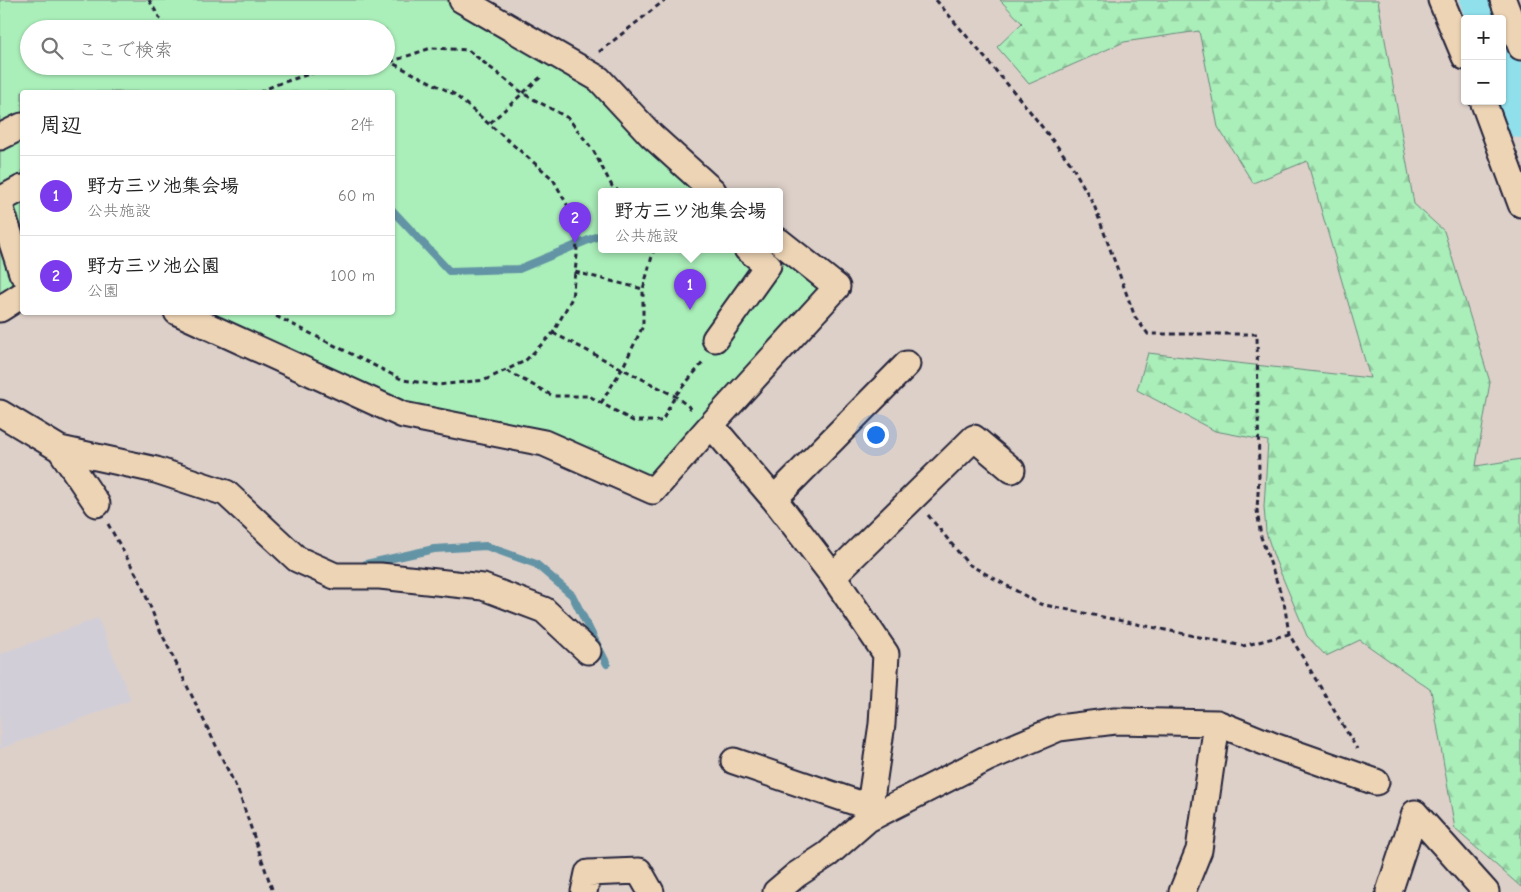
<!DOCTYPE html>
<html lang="ja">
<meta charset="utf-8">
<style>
:root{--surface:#fff;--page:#f6f6f6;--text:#222;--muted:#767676;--line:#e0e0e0;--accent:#7c3aed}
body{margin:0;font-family:"Comic Neue","Klee One",sans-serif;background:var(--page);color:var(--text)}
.controls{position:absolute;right:15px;top:15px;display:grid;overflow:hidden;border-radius:5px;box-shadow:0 1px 4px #0004}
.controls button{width:45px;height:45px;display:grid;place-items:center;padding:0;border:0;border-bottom:1px solid var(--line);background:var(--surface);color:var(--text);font:25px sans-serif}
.you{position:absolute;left:875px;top:434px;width:18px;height:18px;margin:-12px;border:4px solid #fff;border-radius:50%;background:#1a73e8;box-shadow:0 0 0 8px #1a73e833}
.badge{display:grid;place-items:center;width:32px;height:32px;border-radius:50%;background:var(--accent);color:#fff;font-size:16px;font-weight:700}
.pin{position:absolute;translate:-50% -41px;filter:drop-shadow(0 1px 2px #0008)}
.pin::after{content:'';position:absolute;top:26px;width:18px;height:15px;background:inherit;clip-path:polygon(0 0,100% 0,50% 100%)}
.popup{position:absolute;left:598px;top:188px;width:185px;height:65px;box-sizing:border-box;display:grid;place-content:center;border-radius:5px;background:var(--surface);filter:drop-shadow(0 1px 4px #0005);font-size:16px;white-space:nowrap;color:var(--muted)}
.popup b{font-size:19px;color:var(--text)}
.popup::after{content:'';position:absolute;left:50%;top:100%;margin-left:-10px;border:10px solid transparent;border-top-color:var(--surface)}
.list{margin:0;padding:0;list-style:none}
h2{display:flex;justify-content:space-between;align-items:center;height:65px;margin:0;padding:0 20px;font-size:21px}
h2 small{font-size:16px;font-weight:400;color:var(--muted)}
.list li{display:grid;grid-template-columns:32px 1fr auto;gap:15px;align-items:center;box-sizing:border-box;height:80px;padding:0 20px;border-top:1px solid var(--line)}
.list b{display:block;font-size:19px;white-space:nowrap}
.list p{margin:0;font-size:16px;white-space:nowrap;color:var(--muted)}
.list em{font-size:16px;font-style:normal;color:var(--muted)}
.icon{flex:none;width:28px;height:28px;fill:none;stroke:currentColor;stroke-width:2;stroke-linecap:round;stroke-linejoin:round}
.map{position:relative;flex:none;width:1521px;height:892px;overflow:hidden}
.search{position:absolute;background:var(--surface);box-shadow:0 1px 4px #0004;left:20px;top:20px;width:375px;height:55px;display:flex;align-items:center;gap:12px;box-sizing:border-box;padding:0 18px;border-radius:28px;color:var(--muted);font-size:19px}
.panel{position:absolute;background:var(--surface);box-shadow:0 1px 4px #0004;left:20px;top:90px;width:375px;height:225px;border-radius:5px}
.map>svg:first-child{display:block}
</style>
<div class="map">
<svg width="1521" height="892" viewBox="0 0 1521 892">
<defs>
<pattern id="forest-firs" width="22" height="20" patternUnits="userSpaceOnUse" patternTransform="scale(1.25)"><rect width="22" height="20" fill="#aaeeb9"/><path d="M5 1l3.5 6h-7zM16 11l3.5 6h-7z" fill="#92cca0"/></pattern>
</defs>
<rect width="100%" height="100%" fill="#ddd0c9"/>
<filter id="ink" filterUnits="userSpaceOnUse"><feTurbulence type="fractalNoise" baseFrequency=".02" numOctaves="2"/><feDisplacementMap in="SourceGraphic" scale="10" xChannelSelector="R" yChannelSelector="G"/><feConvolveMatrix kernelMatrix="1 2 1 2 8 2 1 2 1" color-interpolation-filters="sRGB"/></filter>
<g filter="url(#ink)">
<path fill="#d2ced7" d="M98,618L131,700L0,749V654Z"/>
<path fill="url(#forest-firs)" stroke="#66887a" d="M1000,0H1378L1414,204L1444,231L1490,382L1476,466L1521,459V887L1455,829L1431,690L1360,640L1326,656L1307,636L1274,557L1266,532L1264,507L1268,441L1215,431L1137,390L1148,353L1370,378L1307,161L1253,183L1218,127L1199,31L1124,42L1029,84L997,47L1022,23Z"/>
<path fill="#aaeeb9" stroke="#66887a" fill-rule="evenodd" d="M0,0H448L455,7L594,92L693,191H601V249H766L819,288L649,480L398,402L205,313L392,312V92H22V282L0,295ZM29,29H386V66H29Z"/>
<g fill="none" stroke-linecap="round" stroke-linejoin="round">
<path stroke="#6494a5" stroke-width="8" d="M392,210L449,271L519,269L598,236L601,237
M693,249H697
M366,564L434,549L486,546L536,564L572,595L607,664"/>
<path stroke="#90e0ec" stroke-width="44" d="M1482,0L1488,19
M1502,61L1521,116"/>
<defs>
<path id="minor" d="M462,0L599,79L651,135L713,191
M1441,0L1465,57
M1503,0L1521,47
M1483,101L1521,204
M0,137L22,126
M0,200L22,188
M0,206L22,273
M779,241L837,287L711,425L774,499L833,576L886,654L882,724L868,819
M0,309L22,295
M177,312L403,415L544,443L653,491L711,425
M715,339L768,265L747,249
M0,413L60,449L97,504
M60,449L156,470L226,493L297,559L335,576H380L483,587L544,610L588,651
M774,499L907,364
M833,576L974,438L1012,470
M734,761L869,807
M1415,813L1486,892
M584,892L588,873L639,871L651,892
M776,892L796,875L828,854L868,819L986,759L1059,728L1115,721L1217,723L1274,746L1376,782
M1182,892L1199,850L1217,723
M1389,892L1415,813"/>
</defs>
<use href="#minor" stroke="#22223b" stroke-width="29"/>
<path stroke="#22223b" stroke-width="3" stroke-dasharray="5 4" stroke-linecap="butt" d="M149,0L166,29
M936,0L1025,105L1071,164L1094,205L1135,317L1148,334H1257L1259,476L1257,510L1261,537L1284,602L1289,634L1357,749
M599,52L665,0
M390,62L431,48L468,50L524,94L568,118L593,150L612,186L619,191
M260,92L275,85L334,66
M490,123L543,75
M575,272L643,289
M268,312L403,380L437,385L485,380L525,361L553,333L572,298L577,255L576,221L553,179L454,94L390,62L386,63
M553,333L675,396L693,410
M507,371L553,396H589L633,421H662L675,396L705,360
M601,403L622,369L643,326V289L654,249
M928,515L968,564L1040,604L1243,646L1289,634
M108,524L140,581L158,626L239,793L273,892"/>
<use href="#minor" stroke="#edd4b5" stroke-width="25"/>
</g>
</g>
</svg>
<div class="controls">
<button>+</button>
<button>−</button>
</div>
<div class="you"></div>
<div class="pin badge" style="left:690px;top:310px">1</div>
<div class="popup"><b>野方三ツ池集会場</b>公共施設</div>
<div class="pin badge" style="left:575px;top:243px">2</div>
<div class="search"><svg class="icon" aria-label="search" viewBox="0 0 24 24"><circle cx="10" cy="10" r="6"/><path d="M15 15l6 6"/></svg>ここで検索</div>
<section class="panel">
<h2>周辺<small>2件</small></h2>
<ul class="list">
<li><span class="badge">1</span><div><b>野方三ツ池集会場</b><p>公共施設</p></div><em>60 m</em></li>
<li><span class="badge">2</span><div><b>野方三ツ池公園</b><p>公園</p></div><em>100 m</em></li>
</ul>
</section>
</div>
